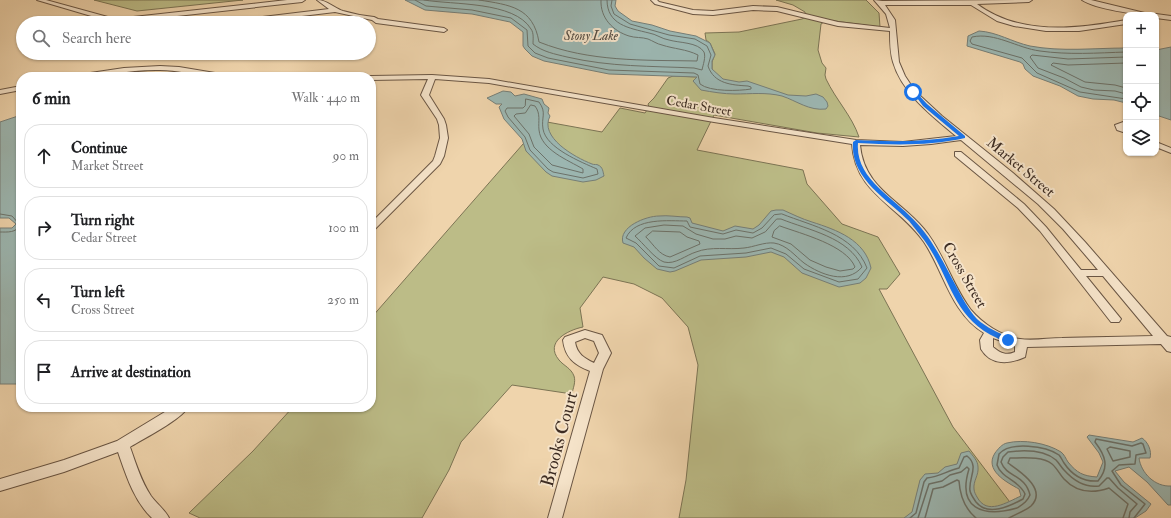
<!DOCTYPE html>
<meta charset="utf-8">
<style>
:root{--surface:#fff;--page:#f6f6f6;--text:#202124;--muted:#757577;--line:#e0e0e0}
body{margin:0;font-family:"IM FELL Double Pica",serif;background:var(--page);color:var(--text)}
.controls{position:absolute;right:12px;top:12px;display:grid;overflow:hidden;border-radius:8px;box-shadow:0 1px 3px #0004}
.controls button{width:36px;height:36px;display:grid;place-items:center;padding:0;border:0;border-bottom:1px solid var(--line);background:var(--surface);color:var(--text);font:20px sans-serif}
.stop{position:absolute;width:12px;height:12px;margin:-9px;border:3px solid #1a73e8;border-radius:50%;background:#fff}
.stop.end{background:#1a73e8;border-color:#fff;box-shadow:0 1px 4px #0008}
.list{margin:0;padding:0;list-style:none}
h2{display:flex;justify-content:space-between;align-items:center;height:52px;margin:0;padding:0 16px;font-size:17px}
h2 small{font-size:13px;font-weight:400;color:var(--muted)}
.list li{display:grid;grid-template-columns:26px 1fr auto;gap:12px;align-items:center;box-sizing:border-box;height:64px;margin:0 8px 8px;padding:0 8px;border:1px solid var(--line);border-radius:16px}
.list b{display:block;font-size:15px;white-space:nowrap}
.list p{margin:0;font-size:13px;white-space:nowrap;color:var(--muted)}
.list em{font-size:13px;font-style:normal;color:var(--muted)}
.icon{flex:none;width:22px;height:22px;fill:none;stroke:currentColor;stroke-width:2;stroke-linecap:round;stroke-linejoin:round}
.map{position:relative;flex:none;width:1171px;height:518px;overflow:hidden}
.search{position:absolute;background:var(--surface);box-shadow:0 1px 3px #0004;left:16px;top:16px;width:360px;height:44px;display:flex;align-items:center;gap:10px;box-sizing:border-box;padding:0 14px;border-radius:22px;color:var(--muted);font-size:15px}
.panel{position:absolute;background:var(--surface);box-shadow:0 1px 3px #0004;left:16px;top:72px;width:360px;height:340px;border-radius:16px}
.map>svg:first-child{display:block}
</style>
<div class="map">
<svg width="1171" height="518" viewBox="0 0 1171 518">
<rect width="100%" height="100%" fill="#efd4ac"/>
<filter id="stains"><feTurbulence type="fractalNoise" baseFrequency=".005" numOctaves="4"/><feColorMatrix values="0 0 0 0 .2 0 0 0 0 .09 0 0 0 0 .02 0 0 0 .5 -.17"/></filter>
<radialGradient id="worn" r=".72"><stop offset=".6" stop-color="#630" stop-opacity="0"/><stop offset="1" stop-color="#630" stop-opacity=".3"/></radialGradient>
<path fill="#bcbc87" stroke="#7c7454" d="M94,0H243L137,11Z
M776,0H866L879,13L880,27L827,20L821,24L818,50L822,63L826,68L825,75L826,79C836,100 852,116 859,137L817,133L714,115L697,150L803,170L807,184L842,224L878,237L900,274L887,289H879L953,427L1022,518H679L686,480L698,365L688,327L662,298L634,284L603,277L580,308L583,327C568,330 544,342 559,360C564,366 571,368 574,376C576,382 573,388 572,394L512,385L461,442L449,470L422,518H200L189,513L253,451L293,407H371V318L530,136L547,122L602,132L620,108L645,113L649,107L648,104L654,98L668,78L673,76L699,77L712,69V62L715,54L710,43L706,40L705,33L739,32L802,19L810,15L805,14V12L793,5Z"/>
<path fill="#9cb7b2" stroke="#767f78" d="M405,0H616L615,6L618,11L632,21L652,25L670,31L696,36L710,43L715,55L712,61V69L723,79L739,82L747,81L788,95L806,96L816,94L823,97L827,102L828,106L826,109C809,111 797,101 782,96C766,92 750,94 735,94C724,94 712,92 701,90L693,81L697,77L609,74L544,61L532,56L525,49L523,46V32L510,22L472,14L425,10Z
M979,31C997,32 1012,42 1030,46C1062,52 1094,48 1126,48V103L1114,100L1093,99L1078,96L1060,86L1033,76L1025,69L1023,64L1020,62L967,46L968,36Z
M1171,47V120L1156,115V50Z
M503,91L511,92L515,96L524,94L542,99L544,104L549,108L548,113L550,116C539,137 574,157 592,164C594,165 597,164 598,165C603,167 603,172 604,176L596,180L583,182L552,176L546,172L526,151L522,139L504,119L499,107L502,104H496L487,98Z
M21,115V384H0V228H12L16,224L9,218H0V122Z
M776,210H783C792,214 802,219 812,222C837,230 865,240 871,268L866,278L860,283L839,287L802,273L784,257L771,252L746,257L701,260L675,271L670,272L657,269L644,258L634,247L623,243C618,227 646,216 659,216C668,215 678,217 687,217L690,218L692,223L723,231L735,226L753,229L759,225L771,211Z
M1089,435L1133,442L1142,438C1148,442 1152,451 1150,458H1139C1141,473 1155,487 1171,486V505H1168L1147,482L1129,467L1115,471L1124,482L1151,504L1146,511L1135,518H904L912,512L920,480L925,474L938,473L945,467L957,464L961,453L969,451C973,456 978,461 978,467C979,475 973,481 974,489C974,492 976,495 977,497C987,516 1007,502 1021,496L1019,489C1006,482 984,470 995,453C998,449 1002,444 1007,443C1023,439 1047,443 1061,452C1064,454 1066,459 1068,462C1077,473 1083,476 1097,477L1103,462L1099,453L1087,437Z"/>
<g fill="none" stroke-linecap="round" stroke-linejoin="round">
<path stroke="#6c726a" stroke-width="1" d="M415,0L426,6L472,10L511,18L527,30L528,46L535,53L548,58L609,70L694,73L698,75L700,84C710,92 739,91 751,89V87L748,86C732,85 714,84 708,66L711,55L707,46L695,39L669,35L630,24L614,14L611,6L612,0
M424,0C453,5 514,1 531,29C534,33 533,39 533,44C543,52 555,54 567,57C610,67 651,66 694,68L702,70C703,65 706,57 704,52C698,42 679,43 669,40C662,39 656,34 649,33C629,28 607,25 607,0
M479,0C510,5 533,7 539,42C589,62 644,60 697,61L698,55C686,49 674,49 662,45C657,44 653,41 648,39C642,37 635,38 629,36C613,31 600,18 601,0
M1126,52C1097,53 1068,55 1040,51C1017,48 995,32 972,37L970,41L972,44L1022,58L1037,73L1080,92L1126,99
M1126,57L1068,59L1032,55L1030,57L1038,68L1064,78L1081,87L1094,90L1115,91L1126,94
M1126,63L1068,65L1053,63L1051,65L1085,82L1115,85L1126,88
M526,99L539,102C547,113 541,117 543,129C546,148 581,162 597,169L598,174L583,178L553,172L548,169L530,150L525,137L508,117L505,111L507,108H523L525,106Z
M531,105L535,106C541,114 538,121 539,130C541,150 568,160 583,169V173L552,165L534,147L529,134L514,116L516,114L525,113Z
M0,214L12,216L20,225C16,233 8,232 0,232
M782,214C812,226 854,234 867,268L858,279L839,282L804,269L786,254L771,248L746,253L700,256L674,268L659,266L636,243L626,238C635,217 669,221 687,221L690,227L723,234L736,230L753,233L762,228L774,215Z
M777,219H781C808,230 849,237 862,267C847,285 821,275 804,263C795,256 787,245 774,243C764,242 754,247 744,248C728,250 711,246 696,252C686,255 675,265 664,262C655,259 643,243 635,236L645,228L664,225L683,226L696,234L713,239H725L736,236L752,238L765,232Z
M780,226C802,234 846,245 855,267L853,269L840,271L826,267L810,260L791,244L772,237L774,231Z
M653,231L680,232L687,237L699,241L700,244L670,257C659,255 654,245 646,237Z"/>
<path stroke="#6c726a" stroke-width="1.5" d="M1110,447L1130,451V457L1113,461L1107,449Z
M910,518L916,513L924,482L927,478C939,477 947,471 959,468L964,457L967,456C980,466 968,478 970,491C971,495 974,499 976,502C988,517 1010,506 1023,499L1025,494C1019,480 1002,479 997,465L999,454C1010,441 1046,446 1059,455C1061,457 1062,460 1064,463C1072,475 1084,482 1098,481C1110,467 1105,455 1095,442L1096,439L1132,446L1141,443L1143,444L1146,453L1136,455L1135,464L1119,465L1112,471L1121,485L1145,504L1134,518
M918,518L929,484L942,481L950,475L961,472L967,467L969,469C957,508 982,518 1017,508C1023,504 1027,502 1030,495C1025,474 1007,478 1001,462L1003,457L1008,452C1023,450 1044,450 1056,460C1059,463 1061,467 1064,470C1073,480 1085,488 1099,486L1107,478H1109L1118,488L1137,504L1130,512L1129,518
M925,518L933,489L943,487L957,480L959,481C960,496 964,508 976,518
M1009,518C1016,514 1025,511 1031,506C1048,489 1019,471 1008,463L1010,458C1023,458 1042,456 1052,464C1057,468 1060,475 1064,479C1077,493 1092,494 1109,488L1128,504L1123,518"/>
<defs>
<path id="minor" d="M37,0H46L115,19L287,0H305L302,2L123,22L124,23H115Z
M317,0C327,0 334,8 343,11C353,14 364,16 374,17L378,19L444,28L447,30L444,32L376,23L372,20L335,12L244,23H227L230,21L329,9Z
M651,0H657L659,2L693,10L713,11L753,6L777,7L838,22L890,28L886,14L874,0L882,1L1032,0L1029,2L977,4C1020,36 1076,29 1126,20V24L1079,31H1046L1014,26L997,21L971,5H885L895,20L899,62L905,76L915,91L942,116L1013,173L1054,209L1085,242L1160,328L1167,336L1171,337V352L1167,351L1161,344L1027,347L1025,357C1010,364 991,366 981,349L980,340L984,333C951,313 944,272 924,242C899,205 855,194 852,144L714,122L489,83L435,79L429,95L444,119L446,125L448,138L444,156L440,164L374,230L371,231V223L433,161L435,156L440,138L439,125L437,119L421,95L428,79L371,80V77H368L371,76L432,75L489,79L714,118L856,140L903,142L956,136C932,116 902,93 893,62C890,52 890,42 890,31L838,26L777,11L753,10L713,15L693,14L655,4ZM961,140L1038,204L1063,229L1093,264L1098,270H1081L1046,227L1024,204L961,152H955V156L1018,208L1040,231L1111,322H1119L1121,319L1086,276H1103L1153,336C1123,337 1093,337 1062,338C1049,338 1033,341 1020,339C1001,336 983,324 971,310C952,285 944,253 924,229C899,199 864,188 860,145L903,146L931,144ZM993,338L1015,346V352C1006,356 1000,353 993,347Z
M1082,0H1091L1153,15C1136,15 1096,9 1082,0Z
M1156,14L1171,16V20L1156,18V15H1154Z
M160,66L179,67L227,75L230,77C223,77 216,78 209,77C192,74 177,70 160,70C131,69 103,77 74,77L77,75L124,68Z
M21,86V90L0,94V90Z
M1126,121V125L1123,126L1126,128V133L1117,130L1115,125Z
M1156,142L1171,148V153L1156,147Z
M585,330L602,335L611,353L603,369L562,518H548L590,371C575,365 565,358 563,340L565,337ZM585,338L594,341L599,353L594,363C584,358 577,354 575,342Z
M173,407H188C182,419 143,439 130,447C136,464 141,481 151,496C157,504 165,510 169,518H152C134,501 126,475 118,452L64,472L0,491V479L64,460L117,441Z"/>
</defs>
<use href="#minor" stroke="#6a5644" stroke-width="2"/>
<use href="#minor" fill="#f5e3c9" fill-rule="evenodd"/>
</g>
<path fill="#1a73e8" d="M912,91H915L927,104L965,136V138C929,146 894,145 858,143C855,178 893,197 913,219C932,238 943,262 956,286C962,297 968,309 977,319C987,328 999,333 1011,338V342C1006,343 1001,340 997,338C952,318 950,275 924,240C919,234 914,227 909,221C886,198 850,178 853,142L856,140C891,142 924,142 959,136L923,106Z"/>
<g text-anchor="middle" stroke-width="4" stroke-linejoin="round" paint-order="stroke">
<g font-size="13" font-style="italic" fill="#50483f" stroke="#f5e3c9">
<text x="591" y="40">Stony Lake</text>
</g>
<g font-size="13" fill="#3d2c22" stroke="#f5e3c9">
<text transform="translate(699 105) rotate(10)" y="5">Cedar Street</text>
</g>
<g font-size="15" fill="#3d2c22" stroke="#f5e3c9">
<text transform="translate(1021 167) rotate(40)" y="5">Market Street</text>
<text transform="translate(965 275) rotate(60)" y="5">Cross Street</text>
</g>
<g font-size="18" fill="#3d2c22" stroke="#f5e3c9">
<text transform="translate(559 439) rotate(-75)" y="6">Brooks Court</text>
</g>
</g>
<rect width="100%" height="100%" filter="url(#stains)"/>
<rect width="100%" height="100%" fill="url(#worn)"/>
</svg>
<div class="controls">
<button>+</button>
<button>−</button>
<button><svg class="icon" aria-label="locate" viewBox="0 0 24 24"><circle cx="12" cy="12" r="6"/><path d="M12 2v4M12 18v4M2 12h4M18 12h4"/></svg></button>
<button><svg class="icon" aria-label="layers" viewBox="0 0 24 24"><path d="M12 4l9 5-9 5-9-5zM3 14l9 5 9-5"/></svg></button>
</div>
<div class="stop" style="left:913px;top:92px"></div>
<div class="stop end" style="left:1008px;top:340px"></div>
<div class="search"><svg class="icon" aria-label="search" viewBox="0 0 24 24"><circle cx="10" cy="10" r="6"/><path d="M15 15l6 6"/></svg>Search here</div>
<section class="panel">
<h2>6 min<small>Walk · 440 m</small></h2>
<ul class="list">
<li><svg class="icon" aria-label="ahead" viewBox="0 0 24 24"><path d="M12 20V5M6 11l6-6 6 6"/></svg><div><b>Continue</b><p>Market Street</p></div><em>90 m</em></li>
<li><svg class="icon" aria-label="right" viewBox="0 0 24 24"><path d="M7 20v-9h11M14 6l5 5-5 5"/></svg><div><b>Turn right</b><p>Cedar Street</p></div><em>100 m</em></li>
<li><svg class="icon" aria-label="left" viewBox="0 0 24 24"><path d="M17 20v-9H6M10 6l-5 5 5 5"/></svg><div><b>Turn left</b><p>Cross Street</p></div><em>250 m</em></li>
<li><svg class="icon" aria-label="arrive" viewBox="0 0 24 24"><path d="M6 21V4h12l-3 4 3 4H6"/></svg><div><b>Arrive at destination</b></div></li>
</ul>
</section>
</div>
